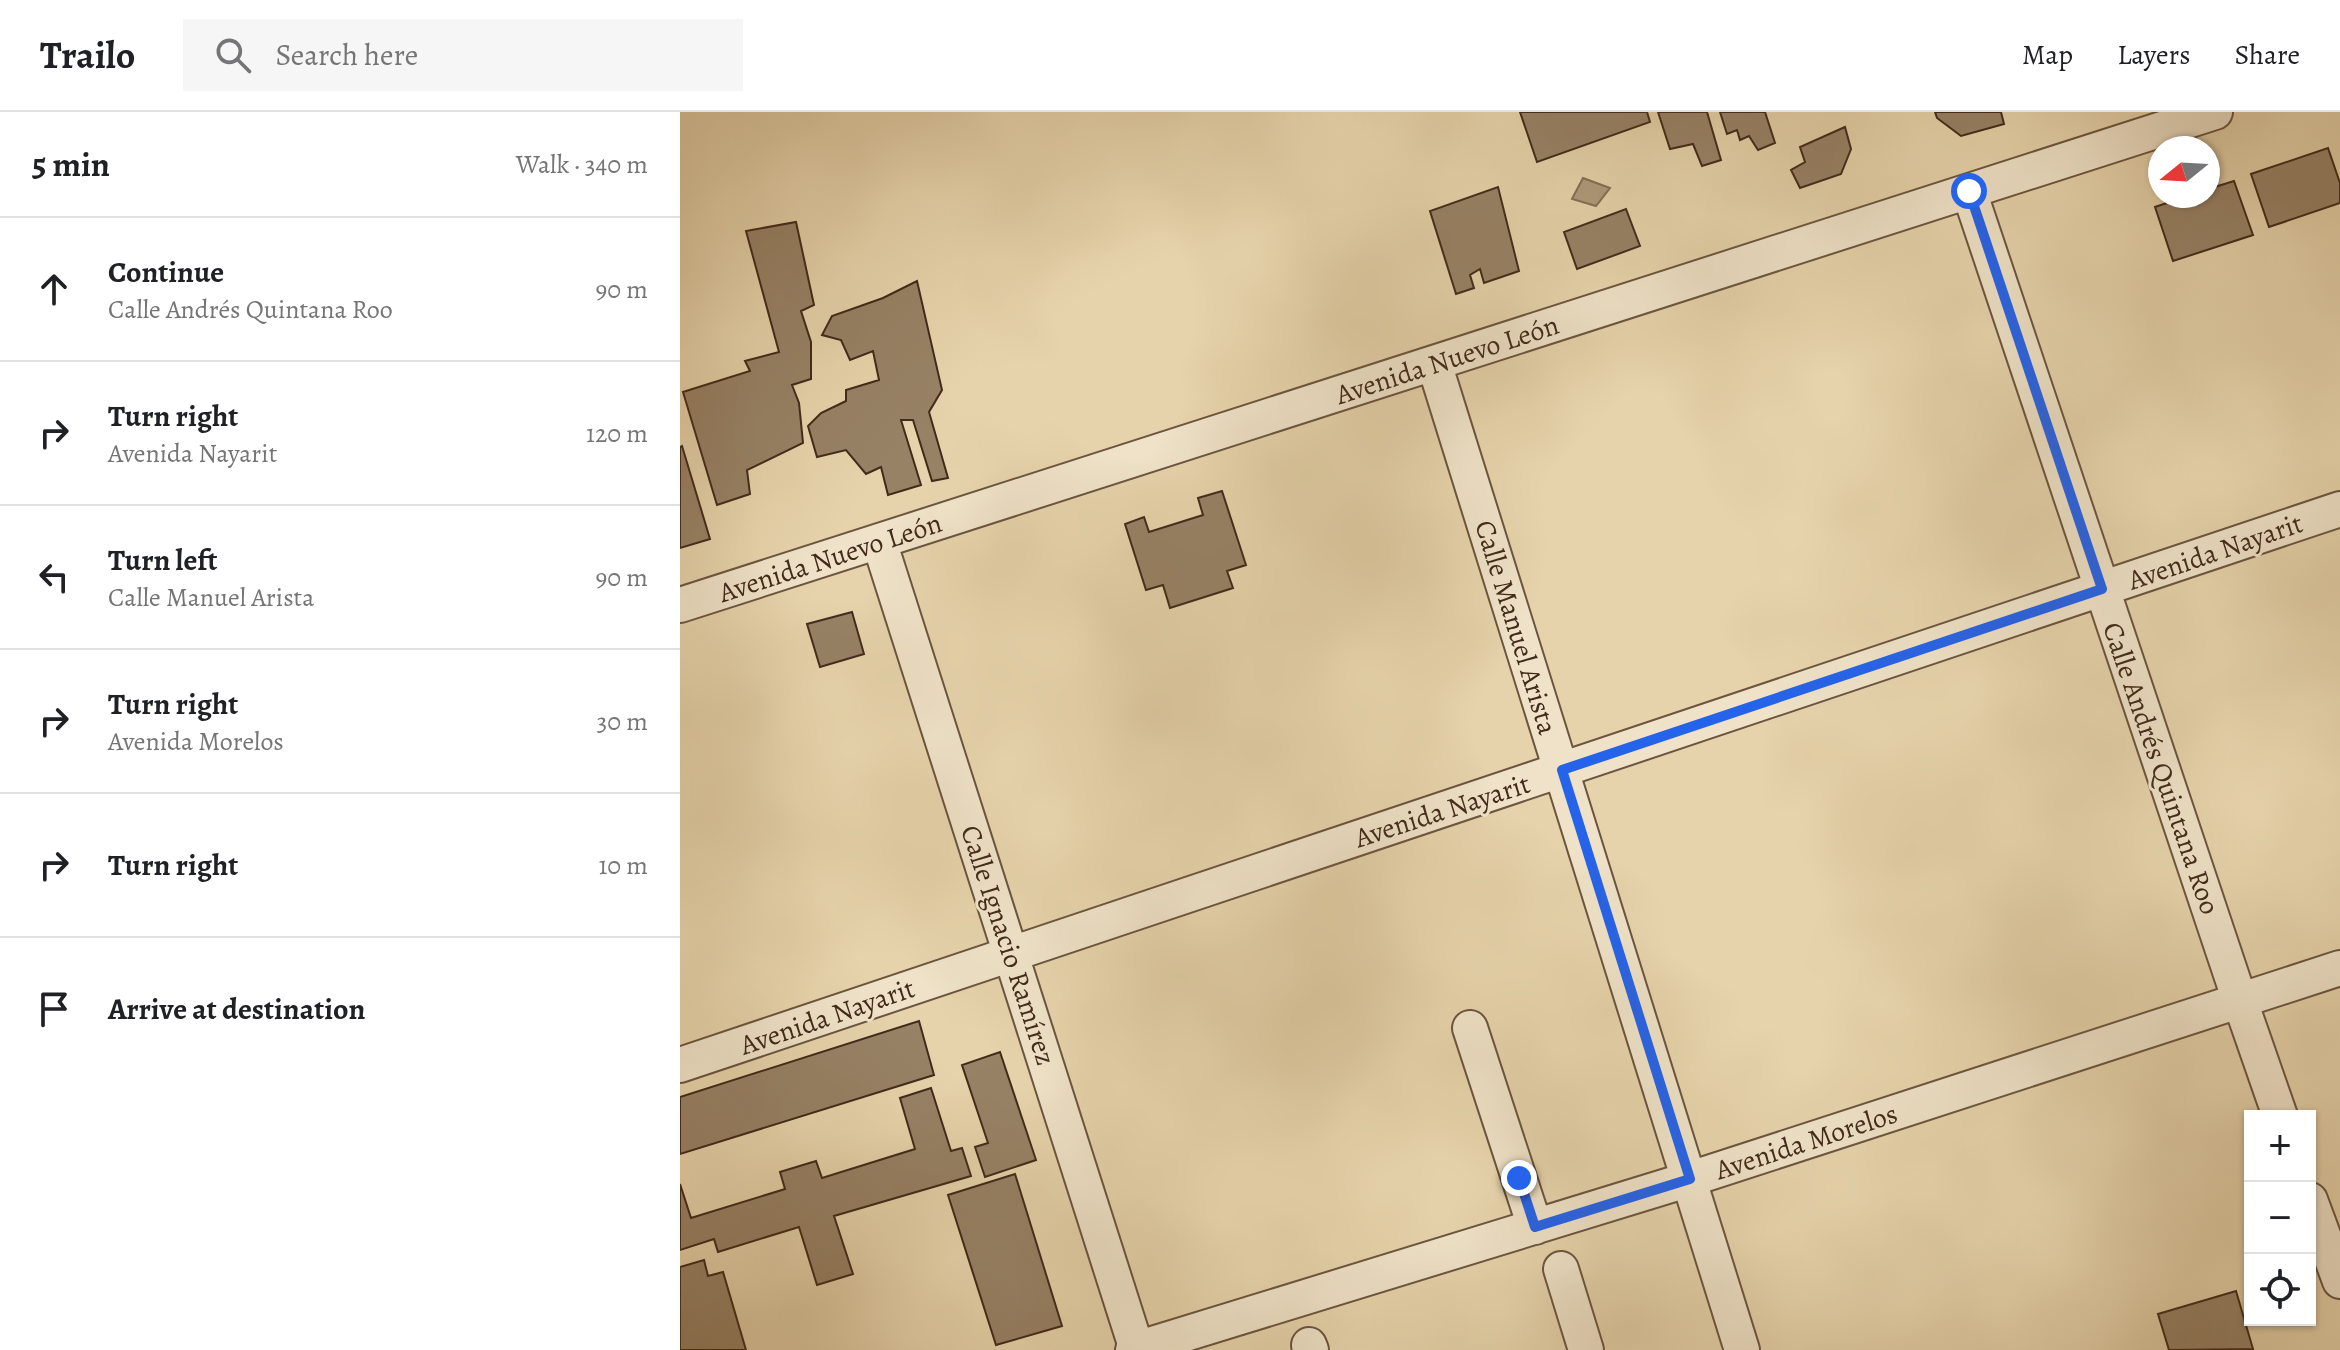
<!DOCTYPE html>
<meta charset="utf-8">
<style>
:root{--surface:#fff;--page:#f6f6f6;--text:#202124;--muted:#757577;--line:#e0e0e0}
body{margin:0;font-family:Alegreya,serif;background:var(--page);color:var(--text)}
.controls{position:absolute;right:24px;bottom:24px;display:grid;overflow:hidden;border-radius:0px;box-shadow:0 2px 6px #0004}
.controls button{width:72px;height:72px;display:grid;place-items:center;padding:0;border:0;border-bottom:2px solid var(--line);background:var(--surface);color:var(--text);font:40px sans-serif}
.compass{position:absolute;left:1468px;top:24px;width:72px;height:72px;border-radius:50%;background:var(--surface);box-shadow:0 2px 6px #0004;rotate:252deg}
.stop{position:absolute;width:24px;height:24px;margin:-18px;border:6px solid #2563eb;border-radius:50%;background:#fff}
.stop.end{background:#2563eb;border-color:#fff;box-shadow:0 2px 8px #0008}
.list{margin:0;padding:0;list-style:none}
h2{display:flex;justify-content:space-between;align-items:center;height:104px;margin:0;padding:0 32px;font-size:34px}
h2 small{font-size:26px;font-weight:400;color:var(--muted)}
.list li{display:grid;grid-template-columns:52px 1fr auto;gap:24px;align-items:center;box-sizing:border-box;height:144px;padding:0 32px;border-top:2px solid var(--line)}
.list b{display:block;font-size:30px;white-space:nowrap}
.list p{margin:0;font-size:26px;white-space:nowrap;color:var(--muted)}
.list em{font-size:26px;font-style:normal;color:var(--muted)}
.icon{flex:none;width:44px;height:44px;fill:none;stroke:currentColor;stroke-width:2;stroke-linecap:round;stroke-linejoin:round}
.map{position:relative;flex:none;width:1660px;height:1238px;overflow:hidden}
header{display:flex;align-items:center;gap:48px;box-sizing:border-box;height:112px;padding:0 40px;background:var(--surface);border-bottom:2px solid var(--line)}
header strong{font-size:38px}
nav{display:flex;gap:44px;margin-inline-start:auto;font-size:28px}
.search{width:560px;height:72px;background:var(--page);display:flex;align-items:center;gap:20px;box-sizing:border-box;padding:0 28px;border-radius:0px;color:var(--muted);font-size:30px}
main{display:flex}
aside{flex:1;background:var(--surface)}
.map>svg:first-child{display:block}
</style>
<header>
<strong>Trailo</strong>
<div class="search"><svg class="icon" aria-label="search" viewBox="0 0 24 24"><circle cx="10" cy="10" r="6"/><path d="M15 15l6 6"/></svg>Search here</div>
<nav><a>Map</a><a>Layers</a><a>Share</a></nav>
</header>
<main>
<aside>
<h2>5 min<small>Walk · 340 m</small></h2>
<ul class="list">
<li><svg class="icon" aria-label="ahead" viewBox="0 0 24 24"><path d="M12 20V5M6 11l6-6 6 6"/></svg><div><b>Continue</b><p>Calle Andrés Quintana Roo</p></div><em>90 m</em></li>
<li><svg class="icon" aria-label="right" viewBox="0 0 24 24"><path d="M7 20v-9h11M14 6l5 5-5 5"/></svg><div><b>Turn right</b><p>Avenida Nayarit</p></div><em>120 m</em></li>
<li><svg class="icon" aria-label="left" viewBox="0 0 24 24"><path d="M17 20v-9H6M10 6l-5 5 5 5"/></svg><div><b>Turn left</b><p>Calle Manuel Arista</p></div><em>90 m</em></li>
<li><svg class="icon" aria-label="right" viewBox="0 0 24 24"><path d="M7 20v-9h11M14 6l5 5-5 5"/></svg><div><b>Turn right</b><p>Avenida Morelos</p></div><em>30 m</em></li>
<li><svg class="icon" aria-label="right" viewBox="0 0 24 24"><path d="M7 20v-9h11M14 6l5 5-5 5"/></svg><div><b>Turn right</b></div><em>10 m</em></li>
<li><svg class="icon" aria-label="arrive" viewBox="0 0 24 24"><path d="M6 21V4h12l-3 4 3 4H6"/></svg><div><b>Arrive at destination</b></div></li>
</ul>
</aside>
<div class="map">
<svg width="1660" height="1238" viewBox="0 0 1660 1238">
<rect width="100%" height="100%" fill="#e6d3ab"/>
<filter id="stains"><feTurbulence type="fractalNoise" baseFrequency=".0025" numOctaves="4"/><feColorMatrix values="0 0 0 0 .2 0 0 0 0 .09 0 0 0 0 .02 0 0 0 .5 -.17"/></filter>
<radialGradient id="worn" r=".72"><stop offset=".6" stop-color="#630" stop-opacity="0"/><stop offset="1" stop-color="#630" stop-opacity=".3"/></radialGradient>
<path fill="#ae9a7a" stroke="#836e54" stroke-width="2" d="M903,66L930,76L916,94L892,87Z"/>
<path fill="#978266" stroke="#422b1b" stroke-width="2" d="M840,0H967L970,10L857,50Z
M978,0H1027L1041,48L1022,54L1013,32L990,37Z
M1040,0H1085L1095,31L1078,38L1069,24L1060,28L1057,18L1047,22Z
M1255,0H1321L1324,12L1281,24L1257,6Z
M1165,15L1171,37L1161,62L1120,76L1111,58L1125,50L1120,35Z
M1648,36L1660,71V91L1589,115L1571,62Z
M1554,69L1573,123L1493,149L1475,95L1508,84H1528V77Z
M818,75L839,159L804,171L800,157L790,163L794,176L776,182L750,99Z
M946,97L960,134L897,157L884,120Z
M116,110L134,193L121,199L131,230V267L112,273L119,291L123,331L67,358L70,382L37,393L3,280L70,259L65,249L99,240L66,119Z
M237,169L262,278L249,300L268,366L252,369L233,308H221L241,373L208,383L201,355L186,362L166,338L137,345L128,314L141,301L166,289V278L199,268L193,239L170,248L161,228L142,223L152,204L203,186Z
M2,334L30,427L0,436V335Z
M542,379L566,453L547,459L553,476L490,496L483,473L466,478L445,412L464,405L469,420L523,403L518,386Z
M172,500L184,542L140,555L127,512Z
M239,909L254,963L0,1042V985Z
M320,940L356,1048L305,1065L295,1035L308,1031L282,953Z
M251,976L271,1039L282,1036L291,1064L154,1104L173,1162L137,1173L119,1115L38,1140L34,1127L0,1138V1072L11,1106L105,1077L100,1060L136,1049L142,1066L235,1037L220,986Z
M335,1062L382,1214L316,1233L268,1083Z
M24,1148L28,1164L43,1160L66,1238H0V1155Z
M1556,1179L1573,1237L1489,1238L1478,1202Z"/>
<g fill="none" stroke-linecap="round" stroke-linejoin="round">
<defs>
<path id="minor" d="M1289,79L1560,889L1600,1004
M754,251L1062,1238
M199,429L457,1238
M0,493L1535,0
M790,916L855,1115
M0,953L1660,397
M1630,1088L1660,1169
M881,1157L906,1238
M629,1233L631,1238
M453,1238L1010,1067L1660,856"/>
</defs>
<use href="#minor" stroke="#6b553f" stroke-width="38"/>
<use href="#minor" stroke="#efe2c8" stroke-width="34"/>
</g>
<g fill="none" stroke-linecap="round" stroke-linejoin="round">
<path stroke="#2563eb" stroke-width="10" d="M839,1066L855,1115L1010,1067L882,658L1422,477L1289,79"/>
</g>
<g text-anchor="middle" stroke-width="6" stroke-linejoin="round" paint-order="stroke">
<g font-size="28" fill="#422b1b" stroke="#efe2c8">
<text transform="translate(767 247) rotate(-18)" y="10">Avenida Nuevo León</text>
<text transform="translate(1535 439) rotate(-19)" y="10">Avenida Nayarit</text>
<text transform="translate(150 445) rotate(-18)" y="10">Avenida Nuevo León</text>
<text transform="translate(837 515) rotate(73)" y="10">Calle Manuel Arista</text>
<text transform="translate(1482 656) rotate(71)" y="10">Calle Andrés Quintana Roo</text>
<text transform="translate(762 698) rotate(-18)" y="10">Avenida Nayarit</text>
<text transform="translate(329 833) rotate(72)" y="10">Calle Ignacio Ramírez</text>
<text transform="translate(147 904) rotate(-19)" y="10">Avenida Nayarit</text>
<text transform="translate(1126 1029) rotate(-18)" y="10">Avenida Morelos</text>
</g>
</g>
<rect width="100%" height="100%" filter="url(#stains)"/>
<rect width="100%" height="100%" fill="url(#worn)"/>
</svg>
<div class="controls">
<button>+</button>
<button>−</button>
<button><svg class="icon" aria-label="locate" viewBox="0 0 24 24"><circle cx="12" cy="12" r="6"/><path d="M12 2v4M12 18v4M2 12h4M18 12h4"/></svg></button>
</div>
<svg class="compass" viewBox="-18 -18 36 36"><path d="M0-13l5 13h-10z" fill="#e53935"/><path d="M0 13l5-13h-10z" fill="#757577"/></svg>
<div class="stop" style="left:1289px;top:79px"></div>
<div class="stop end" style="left:839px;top:1066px"></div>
</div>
</main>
